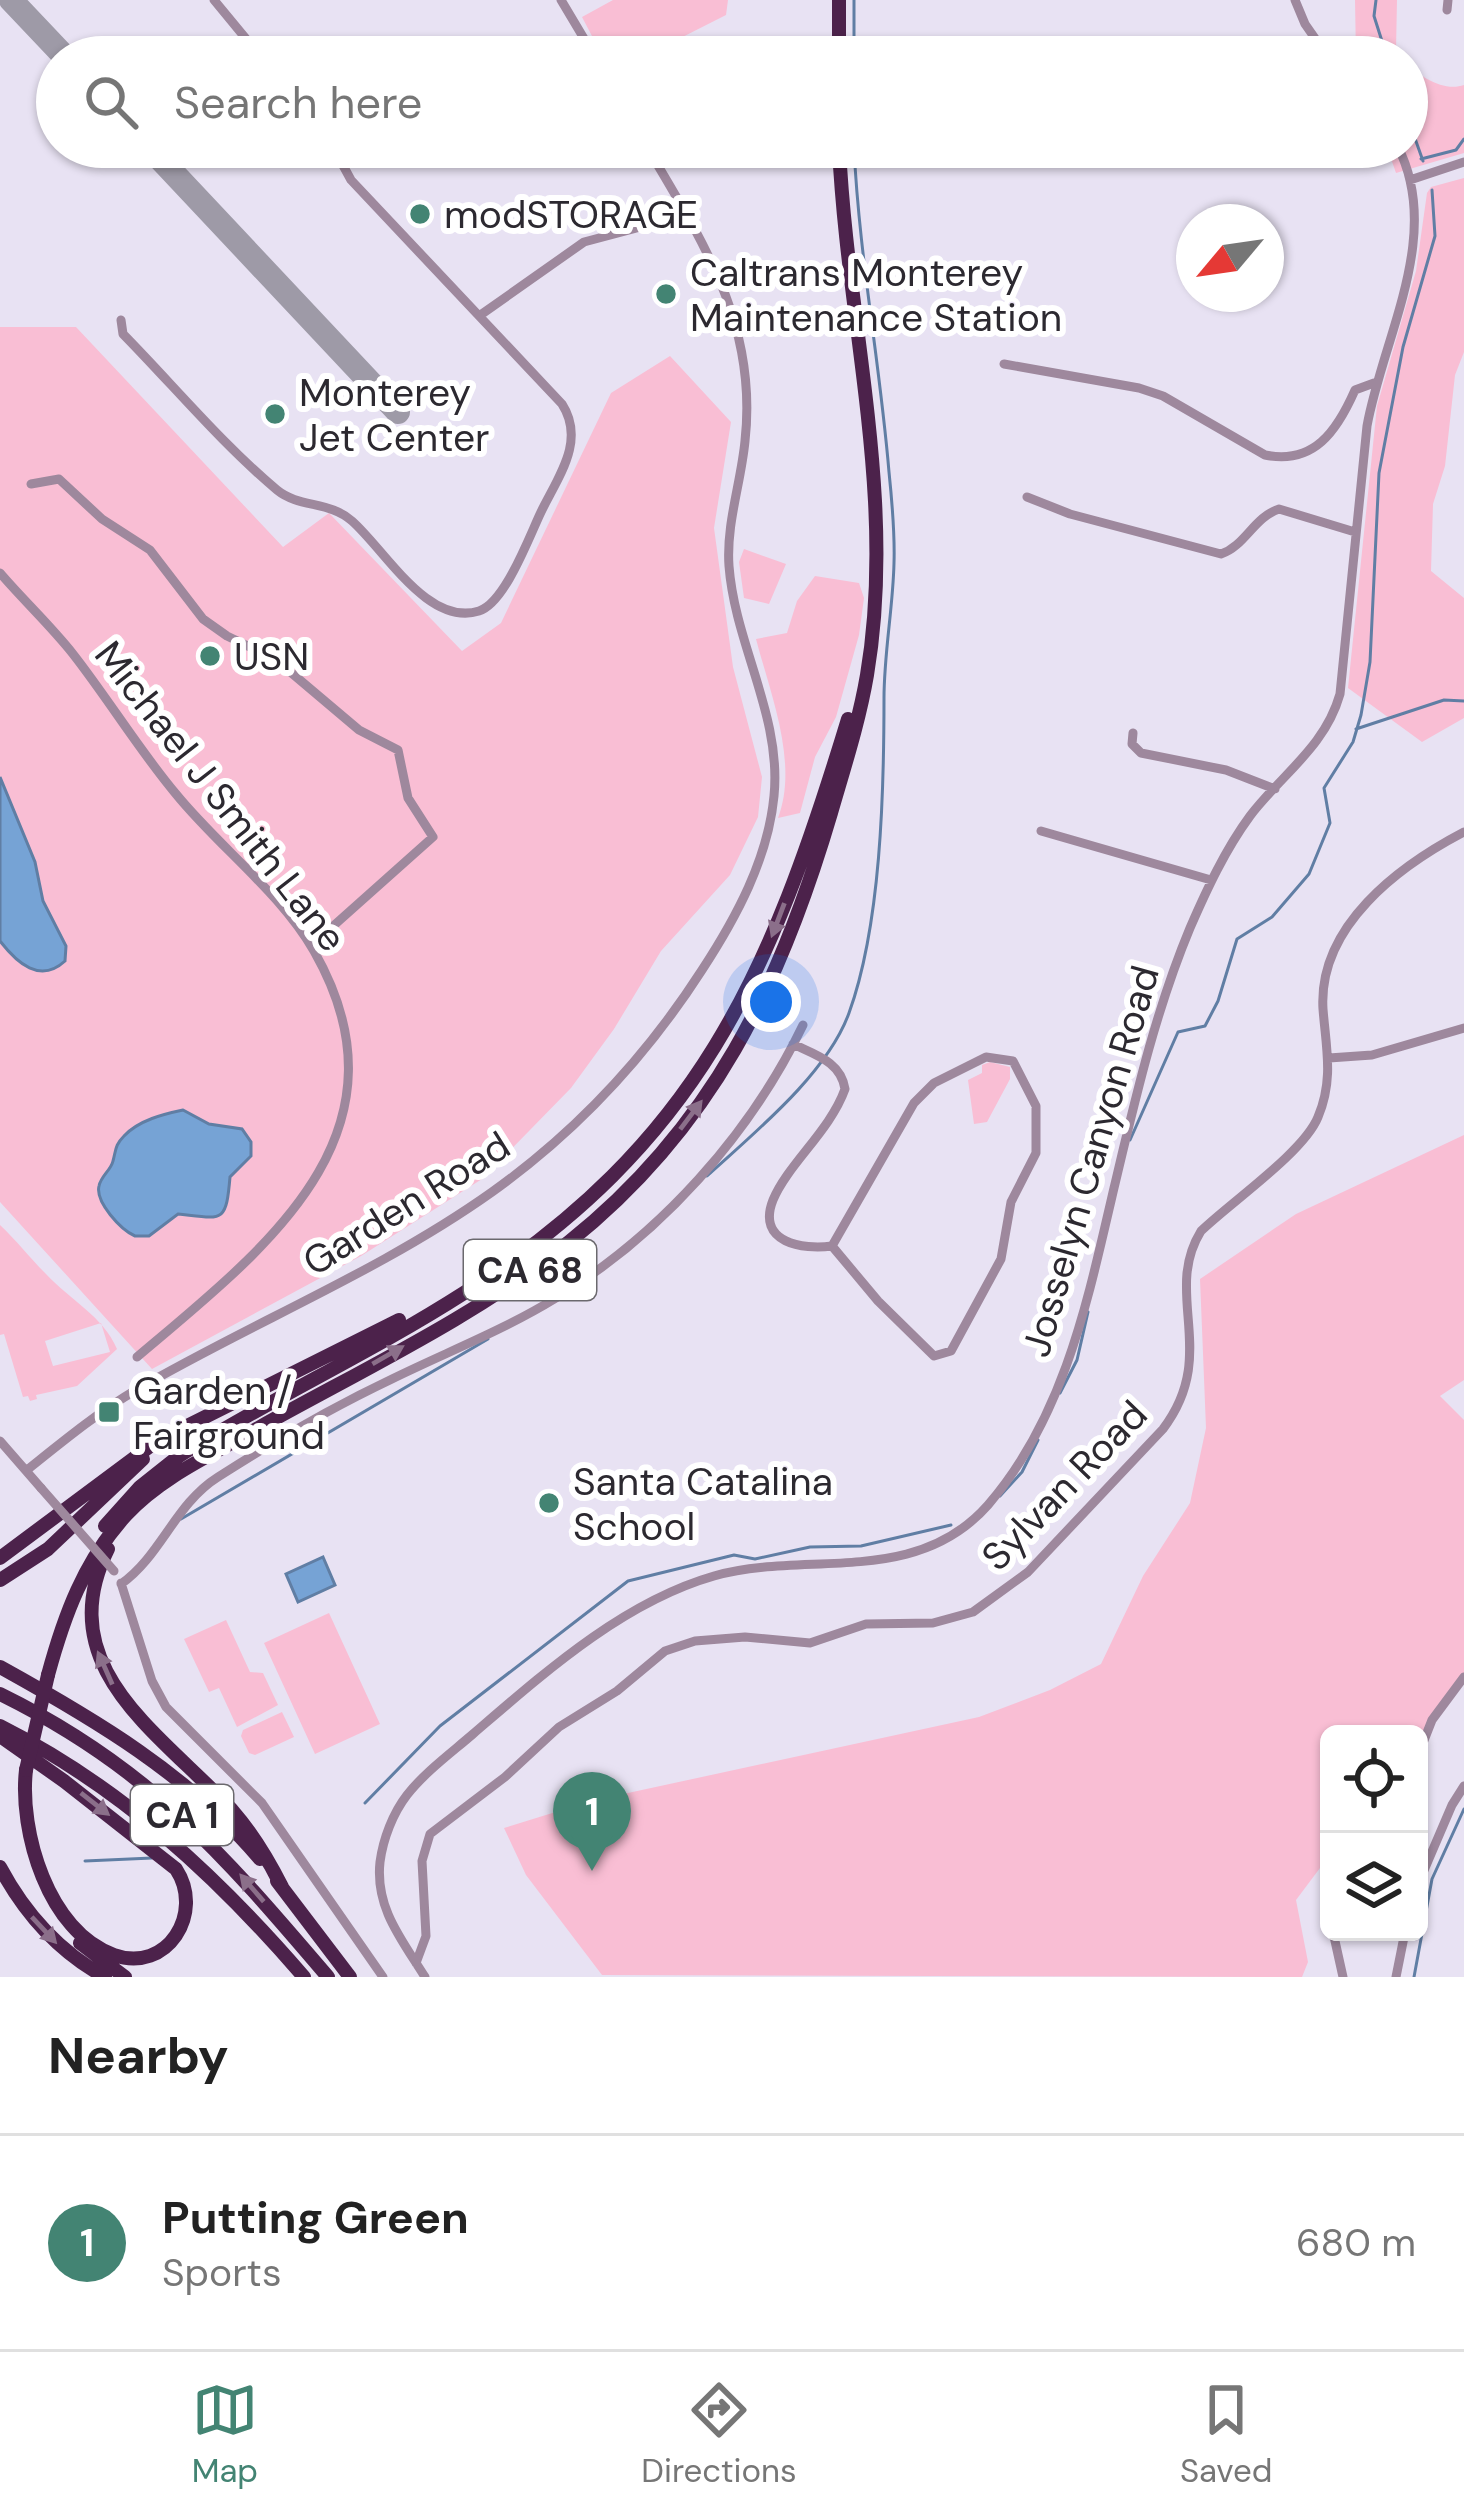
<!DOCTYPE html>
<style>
:root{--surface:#fff;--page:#f2f2f2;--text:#222;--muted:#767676;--line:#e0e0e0;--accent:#438473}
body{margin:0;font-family:"DM Sans",sans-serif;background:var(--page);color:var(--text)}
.controls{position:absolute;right:36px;bottom:36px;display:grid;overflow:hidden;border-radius:18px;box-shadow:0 3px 9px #0004}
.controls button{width:108px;height:108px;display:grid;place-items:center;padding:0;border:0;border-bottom:3px solid var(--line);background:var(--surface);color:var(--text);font:60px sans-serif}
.compass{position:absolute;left:1176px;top:204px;width:108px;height:108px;border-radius:50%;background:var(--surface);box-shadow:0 3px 9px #0004;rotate:241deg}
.you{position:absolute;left:771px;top:1002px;width:42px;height:42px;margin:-30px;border:9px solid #fff;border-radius:50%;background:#1a73e8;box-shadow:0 0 0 18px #1a73e833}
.badge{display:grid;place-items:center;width:78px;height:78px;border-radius:50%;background:var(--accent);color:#fff;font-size:39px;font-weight:700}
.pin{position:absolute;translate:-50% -99px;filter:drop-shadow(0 3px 6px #0008)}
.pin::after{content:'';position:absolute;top:63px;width:42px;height:36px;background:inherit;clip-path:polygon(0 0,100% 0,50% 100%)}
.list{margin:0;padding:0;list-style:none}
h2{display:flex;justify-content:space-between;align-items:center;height:156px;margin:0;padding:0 48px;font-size:51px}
h2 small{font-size:39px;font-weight:400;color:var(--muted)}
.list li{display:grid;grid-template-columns:78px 1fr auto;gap:36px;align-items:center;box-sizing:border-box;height:216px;padding:0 48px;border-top:3px solid var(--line)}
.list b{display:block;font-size:45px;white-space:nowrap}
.list p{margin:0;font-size:39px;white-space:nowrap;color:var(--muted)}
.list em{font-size:39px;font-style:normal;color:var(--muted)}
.icon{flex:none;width:66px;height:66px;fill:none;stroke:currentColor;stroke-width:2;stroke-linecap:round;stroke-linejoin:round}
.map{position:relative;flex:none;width:1464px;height:1977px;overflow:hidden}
.search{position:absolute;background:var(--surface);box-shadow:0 3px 9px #0004;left:36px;right:36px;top:36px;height:132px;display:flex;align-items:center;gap:30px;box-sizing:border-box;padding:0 42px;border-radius:66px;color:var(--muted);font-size:45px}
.sheet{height:372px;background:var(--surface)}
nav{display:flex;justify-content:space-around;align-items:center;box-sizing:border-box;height:168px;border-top:3px solid var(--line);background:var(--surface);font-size:33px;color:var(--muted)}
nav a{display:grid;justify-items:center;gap:6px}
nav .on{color:var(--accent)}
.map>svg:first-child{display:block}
</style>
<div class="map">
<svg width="1464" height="1977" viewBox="0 0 1464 1977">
<rect width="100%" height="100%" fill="#e8e2f3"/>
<path fill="#f9bed4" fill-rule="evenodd" d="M613,0H728L726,15L643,57H603L582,17Z
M1355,0H1397L1396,50L1402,57H1356Z
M1407,63C1420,77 1444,92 1464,85V153L1396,173L1387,147H1407Z
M1464,178V352L1455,375L1445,466L1433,504L1431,571L1464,598V718L1422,742L1348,688L1377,406L1416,271L1427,193L1431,187Z
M0,327H76L283,547L329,513L462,651L501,623L611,393L670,356L731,422L714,528L733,667L762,777L758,817L730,875L661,951L614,1029L571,1088L482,1179L361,1256L152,1369L0,1202Z
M744,549L786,564L769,604L744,598L739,562Z
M815,576L859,583L864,598L859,635L836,717L815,757L800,813L778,818C799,763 770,693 756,639L787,633L797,601Z
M990,1062L1010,1067V1079L987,1122L974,1124L968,1080L982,1073V1065Z
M1464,1135V1380L1440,1396L1464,1420V1677L1419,1736L1329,1734V1856L1296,1900L1308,1962L1302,1977L602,1975L526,1875L504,1828L591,1801L979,1717L1050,1690L1101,1664L1143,1576L1190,1503L1206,1428L1200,1279L1296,1214Z
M0,1225C17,1241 30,1258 46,1274C70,1300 103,1316 117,1349L77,1386L36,1395L37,1399L30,1401L28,1396L23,1397L4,1334L0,1335ZM101,1323L110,1352L53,1366L45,1341Z
M329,1613L380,1724L315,1754L264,1643Z
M226,1620L250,1672L263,1673L278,1705L237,1727L219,1688L209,1692L184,1639Z
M282,1712L294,1737L255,1755L249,1753L241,1736L243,1730Z"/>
<path fill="#76a3d5" stroke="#607ea4" stroke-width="3" d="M0,777L35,862L43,901L66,946L65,961C40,984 17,963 0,941Z
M183,1110L209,1124L242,1129L251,1142V1156L230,1177C226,1224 223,1219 178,1214L149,1236H135C121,1230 95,1202 99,1186C101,1176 111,1170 113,1161C116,1150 115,1145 124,1136C139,1120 164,1114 183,1110Z
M323,1557L335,1585L298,1602L286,1574Z"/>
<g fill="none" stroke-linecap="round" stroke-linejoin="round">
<path stroke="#607ea4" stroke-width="3" d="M1376,0L1374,16L1387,57
M854,57V0
M1407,116L1423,161
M1421,159L1456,150L1464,139
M1356,729L1444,700L1464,701
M1130,1140L1178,1032L1205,1026L1218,1001L1237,939L1272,917L1309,874L1330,823L1324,788L1353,742L1361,715L1370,662L1379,473L1403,347L1435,236L1432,190
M707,1176C754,1133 827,1074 849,1013C881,925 884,792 884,698C884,653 893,608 894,563C895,533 892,501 889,472C880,363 859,256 854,147
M1060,1393L1077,1360L1088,1312
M1000,1496L1022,1472L1038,1440
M181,1519L488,1339
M365,1803L440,1726L628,1581L734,1555L755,1559L810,1547L861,1546L951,1525
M85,1861L152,1858
M1414,1977L1432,1879L1464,1809"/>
<path stroke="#9e9aa7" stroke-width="24" d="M11,0L65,57
M149,147L398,412"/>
<path stroke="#9e889d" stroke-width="9" d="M214,0L261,57
M561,0L595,57
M1295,0L1305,24L1328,57
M1447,10L1448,0
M1410,180L1464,162
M479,316L584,242L648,225L682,206
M121,320L123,334C174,386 222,444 277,490C299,508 330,501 352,521C385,550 428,627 479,611C505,603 529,537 541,512C558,477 586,441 562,404L351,180L333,147
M1004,364L1139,388L1163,396L1265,455C1314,465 1337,431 1355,390L1374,383
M31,484L59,479L102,519L150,550L203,619L227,636L275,659L359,730L398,750L408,798L433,837L322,936L314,950
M1027,497L1070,514L1221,554C1245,546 1254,517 1279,509L1355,532
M0,573C24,601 51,626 73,654C109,700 139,750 176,794C219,847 280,892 314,951C419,1135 262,1251 137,1357
M1133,733L1132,744L1141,753L1226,770L1275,789
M1041,831L1211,880
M793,1044C816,1055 841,1062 845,1089C830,1131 788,1164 773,1200C756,1243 803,1250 832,1246
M986,1057L1013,1061L1036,1106V1153L1011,1202L1001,1259L951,1351L934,1356L878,1301L832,1246L914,1103L934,1083Z
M1329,1058L1372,1055L1464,1028
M0,1441L41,1488
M27,1470C62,1442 97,1413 136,1390C253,1322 381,1271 492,1192C576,1132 646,1057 702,970C736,918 768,859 774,796C782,716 735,645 729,566C726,524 741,483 745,441C758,325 703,242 647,147
M121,1583L152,1681L166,1707L262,1803L383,1977
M121,1584C161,1556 175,1504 218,1477C274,1441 333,1407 392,1379C447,1352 504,1330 556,1298C660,1235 750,1135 803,1025
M1419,1753L1432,1720L1464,1677
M1419,1882L1452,1805L1464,1786
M1333,1932L1343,1977
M416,1963L426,1936L422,1861L430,1834L505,1777L559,1727L617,1691L665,1651L695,1641L745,1637L810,1643L866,1624L933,1623L973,1612L1028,1572L1163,1429C1220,1354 1162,1294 1201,1231C1231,1202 1304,1152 1318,1117C1334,1079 1326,1048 1323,1009C1318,926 1399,866 1464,832
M425,1977C402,1940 375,1908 380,1862C383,1839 393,1813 407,1795C425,1772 451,1753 473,1734C544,1673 623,1602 714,1576C805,1550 915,1588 988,1505C1065,1416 1088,1299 1114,1188C1135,1100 1155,1012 1190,928C1207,889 1225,850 1250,816C1282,774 1325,747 1340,694L1367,426C1383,337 1443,236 1398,147
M1396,1977L1405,1932"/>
<path stroke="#4c224b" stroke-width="14" d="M839,57V0
M105,1526L140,1487L179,1456C272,1398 372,1352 464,1293C699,1143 770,976 848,719
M108,1549C49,1668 162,1734 232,1810C253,1834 268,1859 282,1887
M0,1558L157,1441L399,1320
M0,1580L48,1549L143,1459
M0,1667C94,1719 189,1775 260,1859
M48,1675C64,1616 84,1561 126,1515C162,1476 215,1453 260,1427C364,1369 476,1316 569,1242C713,1127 780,986 831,813C844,768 859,722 867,675C897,498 847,323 839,147
M0,1694C149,1767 223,1854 328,1977
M0,1726C121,1787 216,1875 304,1977
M0,1736L64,1781L176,1869C205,1913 167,1974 114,1955C48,1932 19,1831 26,1770
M0,1867C25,1914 58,1951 105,1977
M277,1881L350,1977
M80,1943L125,1977"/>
<path stroke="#9e889d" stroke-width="9" d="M41,1488L114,1571"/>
<path stroke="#4c224b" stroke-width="14" d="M26,1770L48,1675"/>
</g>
<defs><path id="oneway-solid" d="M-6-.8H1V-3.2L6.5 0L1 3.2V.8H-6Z" transform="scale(3)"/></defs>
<g fill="#8b6f8a">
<use href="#oneway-solid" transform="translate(778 920) rotate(111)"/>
<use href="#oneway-solid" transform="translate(691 1115) rotate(-53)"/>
<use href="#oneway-solid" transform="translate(388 1355) rotate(-30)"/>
<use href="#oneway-solid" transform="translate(105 1668) rotate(-114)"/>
<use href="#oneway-solid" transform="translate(95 1804) rotate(38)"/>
<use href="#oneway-solid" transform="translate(252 1888) rotate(-131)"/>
<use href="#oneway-solid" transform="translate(44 1930) rotate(47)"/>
</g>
<g fill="#438473" stroke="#fff" stroke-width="4.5">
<circle cx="420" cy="214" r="12"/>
<circle cx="666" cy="294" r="12"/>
<circle cx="275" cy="414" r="12"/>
<circle cx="210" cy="656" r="12"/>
<rect x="97" y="1400" width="24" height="24" rx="6"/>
<circle cx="549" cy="1503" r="12"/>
</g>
<g text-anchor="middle" stroke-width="12" stroke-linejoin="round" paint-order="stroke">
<g fill="#fff" stroke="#6b696e" stroke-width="3">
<rect x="464" y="1240" width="132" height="60" rx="9"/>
<rect x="131" y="1785" width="102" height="60" rx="9"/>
</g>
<g font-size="36" font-weight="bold" fill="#2c2930">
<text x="530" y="1283">CA 68</text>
<text x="182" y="1828">CA 1</text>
</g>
<g font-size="39" fill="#2c2930" stroke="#fff" text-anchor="start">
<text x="444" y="228">modSTORAGE</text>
<text x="690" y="286">Caltrans Monterey<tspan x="690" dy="45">Maintenance Station</tspan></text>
<text x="299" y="406">Monterey<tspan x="299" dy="45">Jet Center</tspan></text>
<text x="234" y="670">USN</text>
<text x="133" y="1404">Garden /<tspan x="133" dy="45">Fairground</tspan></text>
<text x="573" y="1495">Santa Catalina<tspan x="573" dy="45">School</tspan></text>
</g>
<g font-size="39" fill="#2c2930" stroke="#fff">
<text transform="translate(221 796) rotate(52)" y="14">Michael J Smith Lane</text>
<text transform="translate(1090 1161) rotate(-74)" y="14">Josselyn Canyon Road</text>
<text transform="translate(406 1203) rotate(-32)" y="14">Garden Road</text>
<text transform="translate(1064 1485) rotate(-46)" y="14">Sylvan Road</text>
</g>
</g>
</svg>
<div class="controls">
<button><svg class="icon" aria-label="locate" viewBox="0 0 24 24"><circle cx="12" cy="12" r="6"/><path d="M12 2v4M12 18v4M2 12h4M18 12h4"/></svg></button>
<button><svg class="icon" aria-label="layers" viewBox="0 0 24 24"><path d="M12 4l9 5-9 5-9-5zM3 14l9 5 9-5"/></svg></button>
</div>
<svg class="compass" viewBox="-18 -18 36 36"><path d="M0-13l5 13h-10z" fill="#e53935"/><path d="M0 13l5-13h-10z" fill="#767676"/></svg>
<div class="you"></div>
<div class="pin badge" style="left:592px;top:1871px">1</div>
<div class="search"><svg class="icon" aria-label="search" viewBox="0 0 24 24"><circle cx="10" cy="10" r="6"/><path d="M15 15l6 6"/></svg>Search here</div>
</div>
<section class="sheet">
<h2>Nearby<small></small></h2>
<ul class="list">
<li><span class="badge">1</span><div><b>Putting Green</b><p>Sports</p></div><em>680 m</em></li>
</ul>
</section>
<nav>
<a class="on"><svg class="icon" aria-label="map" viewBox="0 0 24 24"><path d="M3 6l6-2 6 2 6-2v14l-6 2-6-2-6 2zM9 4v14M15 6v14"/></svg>Map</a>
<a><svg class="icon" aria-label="directions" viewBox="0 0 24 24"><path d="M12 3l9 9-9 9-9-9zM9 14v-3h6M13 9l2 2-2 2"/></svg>Directions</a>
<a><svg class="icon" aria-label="saved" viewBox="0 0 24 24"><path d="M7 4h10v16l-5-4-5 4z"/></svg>Saved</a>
</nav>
